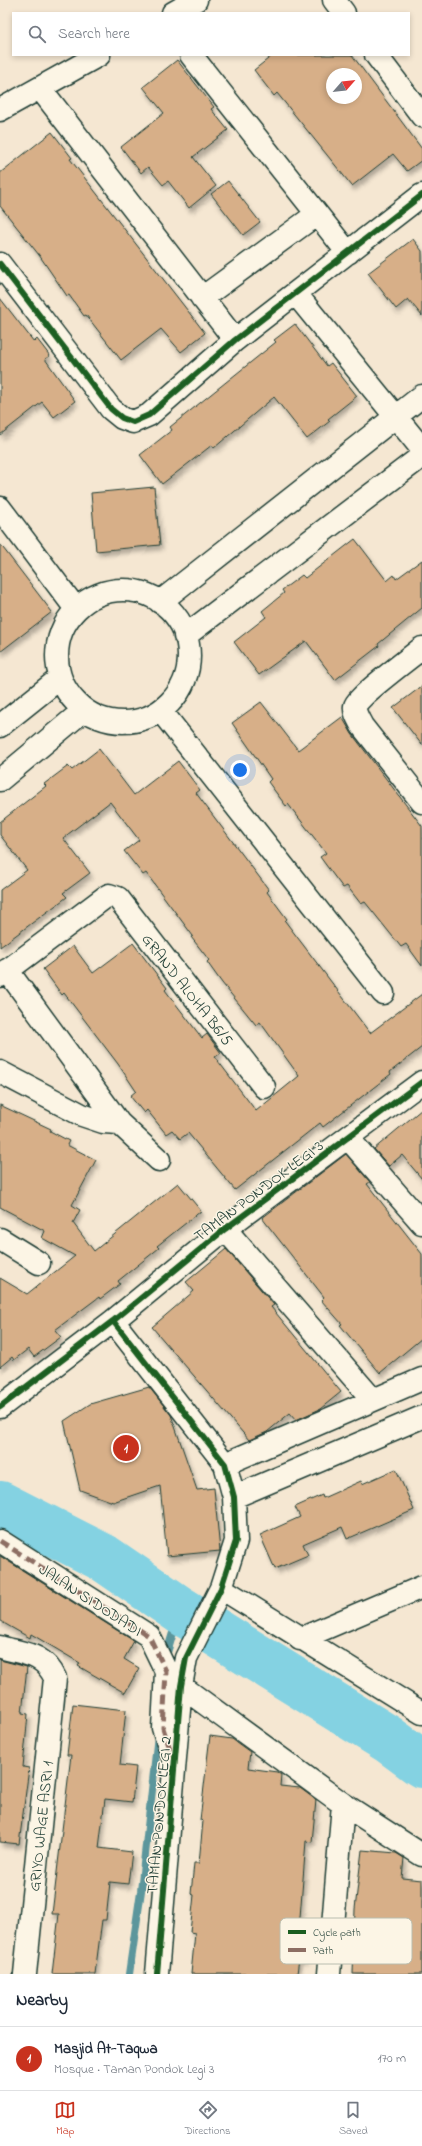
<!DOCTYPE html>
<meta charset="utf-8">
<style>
:root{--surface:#fff;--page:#f2f2f3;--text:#1f2937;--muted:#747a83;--line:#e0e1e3;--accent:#c8321e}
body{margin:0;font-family:"Indie Flower",sans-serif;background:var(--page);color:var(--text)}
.compass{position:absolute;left:326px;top:68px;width:36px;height:36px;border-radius:50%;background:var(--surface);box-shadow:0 2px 6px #0003;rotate:62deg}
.you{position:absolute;left:240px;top:770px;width:14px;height:14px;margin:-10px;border:3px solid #fff;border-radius:50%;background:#1a73e8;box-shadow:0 0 0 6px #1a73e833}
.badge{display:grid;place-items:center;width:26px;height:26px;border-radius:50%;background:var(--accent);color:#fff;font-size:13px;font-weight:700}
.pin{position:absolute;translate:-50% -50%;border:2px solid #fff;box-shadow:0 1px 4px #0006}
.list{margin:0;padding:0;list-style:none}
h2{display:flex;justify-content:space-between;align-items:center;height:52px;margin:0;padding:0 16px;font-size:17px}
h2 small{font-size:13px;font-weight:400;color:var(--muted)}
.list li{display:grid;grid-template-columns:26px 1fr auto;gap:12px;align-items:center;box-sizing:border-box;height:64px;padding:0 16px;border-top:1px solid var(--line)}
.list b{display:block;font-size:15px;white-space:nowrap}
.list p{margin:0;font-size:13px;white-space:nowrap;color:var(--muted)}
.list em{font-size:13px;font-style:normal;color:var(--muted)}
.icon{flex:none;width:22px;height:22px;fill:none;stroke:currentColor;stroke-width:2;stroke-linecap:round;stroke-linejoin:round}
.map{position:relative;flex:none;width:422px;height:1974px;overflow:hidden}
.search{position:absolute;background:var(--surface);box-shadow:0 2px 6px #0003;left:12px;right:12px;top:12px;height:44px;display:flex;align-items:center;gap:10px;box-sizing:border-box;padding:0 14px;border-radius:0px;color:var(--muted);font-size:15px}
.sheet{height:116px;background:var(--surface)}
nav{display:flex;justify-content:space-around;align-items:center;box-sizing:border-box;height:56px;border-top:1px solid var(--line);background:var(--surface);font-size:11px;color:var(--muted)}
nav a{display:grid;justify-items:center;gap:2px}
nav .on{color:var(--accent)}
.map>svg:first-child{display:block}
</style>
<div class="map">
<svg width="422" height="1974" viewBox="0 0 422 1974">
<defs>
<filter id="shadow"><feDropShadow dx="2.5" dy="4.5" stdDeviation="2" flood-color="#0004"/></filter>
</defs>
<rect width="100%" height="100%" fill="#f5e7d2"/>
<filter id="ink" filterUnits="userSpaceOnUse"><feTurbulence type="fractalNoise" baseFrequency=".025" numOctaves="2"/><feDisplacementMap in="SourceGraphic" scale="8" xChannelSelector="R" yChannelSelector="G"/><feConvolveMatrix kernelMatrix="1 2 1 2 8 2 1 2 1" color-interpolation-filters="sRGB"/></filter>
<g filter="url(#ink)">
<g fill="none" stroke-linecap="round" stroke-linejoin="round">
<path stroke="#5c969c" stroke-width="8" d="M165,1659L180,1610
M129,1974L141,1891L158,1735"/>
<path stroke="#84d2e2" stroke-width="48" d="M0,1505L104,1558L180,1610L388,1739L422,1764"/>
</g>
<path fill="#d7af88" stroke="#1f3d34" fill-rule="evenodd" filter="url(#shadow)" d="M273,55H352L422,149V160L407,171L393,154L352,186L277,93L274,96L254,70ZM332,74H356V98H332Z
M177,60L214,107L211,109L228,130L193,157L216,186L189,208L168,181L163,185L148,167L141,173L121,147L164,113L143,87Z
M52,132L72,158L70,159L205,333L181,352L161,329L121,360L86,315L84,316L69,295L67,296L39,255L0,206V173Z
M228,181L260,222L243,235L211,194Z
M413,239L422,251V316L408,299L396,309L368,273Z
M0,298L34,342L37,339L50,356L45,359L75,401L54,417L42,402L0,435Z
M295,324L327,366L331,363L357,396L328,419L330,421L307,439L274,397L214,448L212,445L162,484L140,455L172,430L170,427L276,342L274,340Z
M154,487L160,545L96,551L91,493Z
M355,539L387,581L394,575L396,579L422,560V608L378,644L379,646L335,680L306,641L259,675L234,642L266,617L262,611L284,593L282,590L302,575L305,578Z
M0,544L52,612L0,652Z
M422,686V745L393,708Z
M261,702L298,750L342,717L352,734L422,826V966L406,944L401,947L365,902L361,904L347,886L343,888L320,857L326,853L288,804L286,806L268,782L271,779L232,723Z
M99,749L134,795L178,761L200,790L196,793L269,890L267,892L287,919L285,921L370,1033L422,994V1047L390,1072L391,1074L323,1127L320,1123L235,1190L188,1133L180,1139L172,1130L166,1134L147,1110L144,1113L130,1096L136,1091L118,1064L64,993L62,995L43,969L73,946L93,973L133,943L167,988L165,990L202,1038L207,1034L221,1053L215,1057L256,1111L299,1076L260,1022L256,1025L222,983L207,962L209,960L191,937L193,936L146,873L143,875L124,851L139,840L110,802L63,838L90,873L63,893L67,897L0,947V890L27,870L0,835V822L46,786L44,784L68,766L72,770Z
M0,1105L51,1129L50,1131L69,1141L67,1145L96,1160L72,1205L80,1210L73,1223L94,1251L178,1183L201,1211L157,1246L159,1248L118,1281L120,1284L100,1299L99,1297L55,1330L61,1337L34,1357L28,1349L14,1360L12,1357L0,1367V1278L27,1294L75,1256L42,1238L45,1231L0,1207Z
M422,1109V1179L402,1155L389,1166L374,1149Z
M346,1154L370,1182L367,1184L422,1254V1338L380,1373L340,1325L342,1324L321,1300L324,1297L262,1218Z
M226,1249L274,1305L271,1307L341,1392L320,1409L296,1420L290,1413L267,1432L249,1440L152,1327L194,1291L186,1282Z
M149,1387L171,1415L197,1490L214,1488L220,1551L167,1556L160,1486L113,1502L80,1490L64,1421L90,1404Z
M396,1469L414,1510L347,1539L342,1527L303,1544L308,1555L275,1569L260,1535L300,1517L295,1507L322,1495L323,1498L361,1481L362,1484Z
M0,1556L134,1641L124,1659L139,1668L125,1693L78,1666L80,1663L31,1634L30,1638L0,1621Z
M0,1660L27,1667L22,1713L28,1714L23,1767L29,1768L19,1844L0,1842Z
M73,1704L126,1710L120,1765L136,1767L132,1802L105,1799L99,1848L132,1852L128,1884L110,1882L106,1920H102L95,1974H52L59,1914H52L71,1755H67Z
M210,1736L232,1739L250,1752L248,1768L277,1772L281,1775L280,1786L300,1788L316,1800L312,1842L306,1841L299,1930L308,1931L306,1959L299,1958L297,1974H191L195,1933L190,1932L194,1895L191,1894L194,1863H199L203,1821L200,1820Z
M362,1850L396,1853L404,1858L402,1878L422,1880V1974H353L355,1909Z"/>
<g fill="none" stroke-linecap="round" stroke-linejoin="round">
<defs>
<path id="street" d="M334,0L344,13
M173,13L196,0
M191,55L348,253
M376,55L422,116
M40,88L235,340
M0,110L99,55
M0,264L111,409L122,418L133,422L149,415L235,340L422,195
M296,294L422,449
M202,298L317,214
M0,508L76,609
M57 656a66 66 0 1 1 132 0a66 66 0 1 1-132 0Z
M160,602L422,396
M185,636L422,456
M422,648C412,656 356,698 355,706C354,713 359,720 362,726L422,802
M161,711L383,993
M0,726L60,678
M0,780L84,710
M7,970L119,1123L159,1160
M0,976L104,898L109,895L118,898L264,1087
M0,1072L82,1115L103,1122L119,1123
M348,1138L422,1223
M225,1229L373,1400
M0,1239L39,1263
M113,1321L225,1464L234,1497L236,1541L221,1588L186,1658L181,1686L157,1974
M0,1407L113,1321L225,1229L422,1082
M225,1464L422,1379
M234,1497L422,1417
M0,1541L149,1636L166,1671L163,1728L173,1757
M221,1588L422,1713
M300,1639L422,1587
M0,1647C24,1654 44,1653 55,1678L25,1974
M181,1686L343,1804L422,1855
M329,1974L343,1804"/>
</defs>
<use href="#street" stroke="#1f3d34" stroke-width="25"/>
<use href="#street" stroke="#fcf5e5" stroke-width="22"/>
<path stroke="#8d6e63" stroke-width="5" stroke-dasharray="10 5" stroke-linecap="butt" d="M0,1541L149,1636L166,1671L163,1728L173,1758"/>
<defs>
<path id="cycleway" d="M0,264L111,409L122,418L133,422L149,415L235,340L422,195
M113,1321L225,1464L234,1497L236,1541L221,1588L186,1658L181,1686L157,1974
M0,1407L113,1321L225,1229L422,1082"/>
</defs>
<use href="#cycleway" stroke="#fcf5e5" stroke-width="8"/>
<use href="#cycleway" stroke="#1b5e20" stroke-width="6"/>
</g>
</g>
<g text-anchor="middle" stroke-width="3" stroke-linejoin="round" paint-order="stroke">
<g font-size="16" fill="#1f3d34" stroke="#fcf5e5">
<text transform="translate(188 989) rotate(52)" y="6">GRAND ALOHA B6/5</text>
<text transform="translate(258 1190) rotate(-37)" y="6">TAMAN PONDOK LEGI 3</text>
<text transform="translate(91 1599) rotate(33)" y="6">JALAN SIDODADI</text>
<text transform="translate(158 1815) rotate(-85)" y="6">TAMAN PONDOK LEGI 2</text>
<text transform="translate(40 1826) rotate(-84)" y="6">GRIYO WAGE ASRI 1</text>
</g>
</g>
<rect x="280" y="1918" width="132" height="46" rx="6" fill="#fcf5e5" stroke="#babeb0" stroke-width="1"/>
<rect x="288" y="1930" width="18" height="4" fill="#1b5e20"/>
<rect x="288" y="1948" width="18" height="4" fill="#8d6e63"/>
<g font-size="11" fill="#1f3d34">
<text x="313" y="1936">Cycle path</text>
<text x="313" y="1954">Path</text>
</g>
</svg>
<svg class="compass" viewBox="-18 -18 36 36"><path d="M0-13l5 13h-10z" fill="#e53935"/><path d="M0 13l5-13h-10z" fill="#747a83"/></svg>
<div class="you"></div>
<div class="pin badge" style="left:126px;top:1448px">1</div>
<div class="search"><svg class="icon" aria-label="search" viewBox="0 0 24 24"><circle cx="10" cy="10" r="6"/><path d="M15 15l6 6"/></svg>Search here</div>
</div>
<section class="sheet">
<h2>Nearby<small></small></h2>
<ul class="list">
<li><span class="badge">1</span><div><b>Masjid At-Taqwa</b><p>Mosque · Taman Pondok Legi 3</p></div><em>170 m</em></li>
</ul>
</section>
<nav>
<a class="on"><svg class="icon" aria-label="map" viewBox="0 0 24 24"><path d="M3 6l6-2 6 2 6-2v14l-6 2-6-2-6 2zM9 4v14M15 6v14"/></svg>Map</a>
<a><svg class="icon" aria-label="directions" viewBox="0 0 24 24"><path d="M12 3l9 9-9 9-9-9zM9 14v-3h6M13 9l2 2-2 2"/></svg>Directions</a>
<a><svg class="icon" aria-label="saved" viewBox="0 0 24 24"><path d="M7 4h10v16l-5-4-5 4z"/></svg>Saved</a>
</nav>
